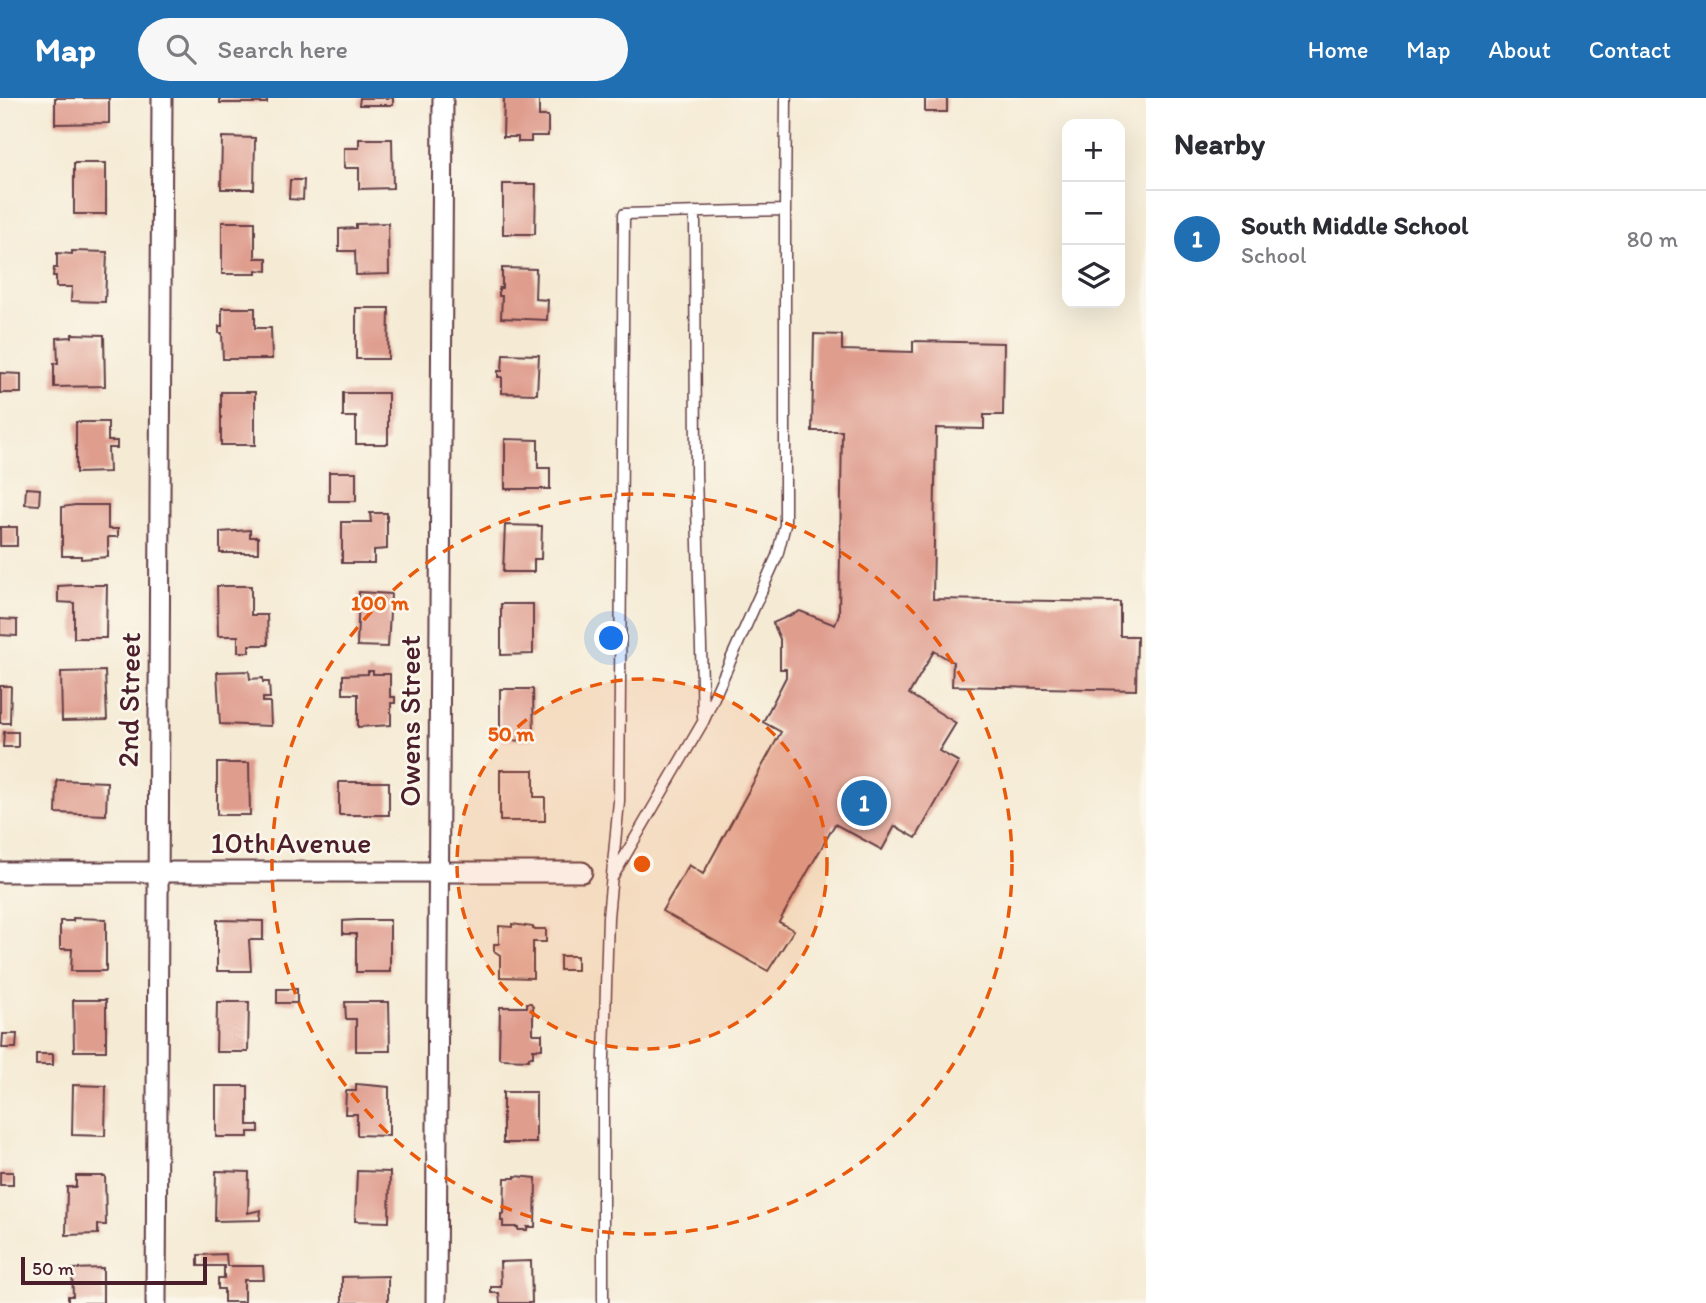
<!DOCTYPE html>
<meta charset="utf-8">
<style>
:root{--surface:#fff;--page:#f7f7f7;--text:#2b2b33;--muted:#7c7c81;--line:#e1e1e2;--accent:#1f6fb2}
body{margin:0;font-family:Itim,sans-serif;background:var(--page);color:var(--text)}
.controls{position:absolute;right:21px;top:21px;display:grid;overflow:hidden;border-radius:14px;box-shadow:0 7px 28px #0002}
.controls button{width:63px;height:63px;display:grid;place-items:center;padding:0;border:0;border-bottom:2px solid var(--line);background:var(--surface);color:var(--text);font:35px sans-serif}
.scale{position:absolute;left:21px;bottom:18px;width:186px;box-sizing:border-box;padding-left:7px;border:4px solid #4a1f2b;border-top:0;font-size:19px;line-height:24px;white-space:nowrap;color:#4a1f2b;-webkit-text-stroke:5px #fbf7ec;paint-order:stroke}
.you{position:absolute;left:612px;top:541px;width:24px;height:24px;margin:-18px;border:5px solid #fff;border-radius:50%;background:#1a73e8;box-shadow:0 0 0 10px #1a73e833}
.badge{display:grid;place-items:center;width:46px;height:46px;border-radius:50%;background:var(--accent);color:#fff;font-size:23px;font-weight:700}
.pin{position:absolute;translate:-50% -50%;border:4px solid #fff;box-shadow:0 2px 7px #0006}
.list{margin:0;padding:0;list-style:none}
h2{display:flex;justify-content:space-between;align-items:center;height:91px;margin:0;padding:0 28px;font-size:30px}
h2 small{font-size:23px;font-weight:400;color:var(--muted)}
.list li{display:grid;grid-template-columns:46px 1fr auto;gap:21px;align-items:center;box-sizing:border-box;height:98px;padding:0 28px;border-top:2px solid var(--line)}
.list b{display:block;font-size:26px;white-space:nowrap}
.list p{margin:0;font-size:23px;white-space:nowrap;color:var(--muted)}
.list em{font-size:23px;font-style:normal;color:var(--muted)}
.icon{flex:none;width:38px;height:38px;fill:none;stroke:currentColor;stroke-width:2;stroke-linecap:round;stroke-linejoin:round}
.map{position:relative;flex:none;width:1146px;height:1205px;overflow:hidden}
header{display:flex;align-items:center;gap:42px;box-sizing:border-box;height:98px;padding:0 35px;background:var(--accent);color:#fff}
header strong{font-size:33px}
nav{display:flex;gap:38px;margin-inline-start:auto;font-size:24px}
.search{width:490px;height:63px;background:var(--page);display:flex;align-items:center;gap:18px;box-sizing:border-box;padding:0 24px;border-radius:38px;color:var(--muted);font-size:26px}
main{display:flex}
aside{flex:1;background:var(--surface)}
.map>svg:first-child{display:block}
</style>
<header>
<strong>Map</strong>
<div class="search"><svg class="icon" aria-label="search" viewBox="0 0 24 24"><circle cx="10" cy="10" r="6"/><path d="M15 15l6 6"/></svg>Search here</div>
<nav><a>Home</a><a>Map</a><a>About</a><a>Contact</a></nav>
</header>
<main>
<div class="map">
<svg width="1146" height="1205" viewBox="0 0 1146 1205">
<rect width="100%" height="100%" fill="#fbf7ec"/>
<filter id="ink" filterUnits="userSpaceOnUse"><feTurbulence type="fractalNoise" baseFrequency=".0143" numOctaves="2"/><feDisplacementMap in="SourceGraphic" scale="14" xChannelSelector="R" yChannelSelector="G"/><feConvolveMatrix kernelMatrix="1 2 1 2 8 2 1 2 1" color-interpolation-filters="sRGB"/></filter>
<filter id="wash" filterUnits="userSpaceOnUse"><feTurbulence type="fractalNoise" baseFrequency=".00686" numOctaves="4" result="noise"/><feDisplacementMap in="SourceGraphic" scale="28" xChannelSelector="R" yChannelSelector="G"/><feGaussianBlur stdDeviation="1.57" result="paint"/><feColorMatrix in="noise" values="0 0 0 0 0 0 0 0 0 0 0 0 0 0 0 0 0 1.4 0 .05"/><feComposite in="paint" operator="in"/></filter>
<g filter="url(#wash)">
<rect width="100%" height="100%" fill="#f5ebd5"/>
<g id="blocks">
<path fill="#df9d8e" d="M55,0H109V25L55,26Z
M220,0H267V5H220Z
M360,0H393V7H359Z
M504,0H539V18H548V38H531V44H518V39H503Z
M925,0H947V14H925Z
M222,39L255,40L254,91H221Z
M359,41H392L393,90L359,91V70H344V50H359Z
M74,65H106V116H74Z
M290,82H304L303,102L289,101Z
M503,86H536L535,136H503Z
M222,124H255V160H267V173L256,172V176H222Z
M388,125L389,176L356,177L355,153H339V131L356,130V126Z
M72,153L107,154L105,204L71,203L72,189H56V178H53L54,170H57V155L72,156Z
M502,170L536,171L535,201L548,202L547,222L501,220L502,198H499V190H502Z
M222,210H255V230H271L272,261H223L222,235H219V228H222Z
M356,210H389L388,261H356Z
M72,236L104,237L105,288L54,289V265H58L57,240L72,239Z
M814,236L842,237V252L913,254V243L1004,245L1003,317H984V331L936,330L933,501L1120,504V538H1137L1136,592L952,588L953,564L934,553L909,596L956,625L939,653L959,664L916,740L895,728L882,752L835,726L779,824L794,832L768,873L662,813L689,767L703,776L781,634L763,624L786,579V571H780V541L773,525L800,513L835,527L839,516L842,333H812Z
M503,256L539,257L537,296L502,295V279H498V273H502Z
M0,275L21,276V295H0Z
M221,294H255V347H221Z
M343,295H388V346H356V319H343Z
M76,324H108V343H117V350H108L109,374L76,375Z
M505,341L538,342V370H550V391H505Z
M329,374H356V403H329Z
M26,390L40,391L39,407L25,406Z
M75,407H108V431H118V439H108V459L81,461V458H62V409Z
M370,415H387V451L374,452V465H342V424H371Z
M505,427L542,428L541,461H534V474H503Z
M0,429H17V448H0Z
M250,432V439H258V455H220V434Z
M75,487H107L106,540H74V505L58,504V488Z
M217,488H251V517H267L268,547H249V554H238V538H218Z
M359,494L391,496L388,549L357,548Z
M501,506H533V556L501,557Z
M0,521L17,522V538L0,537Z
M105,573L107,622L62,623L61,574Z
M249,573L250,581L263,580V584H269L270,600H263V604H270L271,628L220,626L217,574Z
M368,573H373V576H390V599H395V605H391V627L358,629V596H343V577L368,576Z
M0,588H11L10,625H0Z
M500,591H533L534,642L500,643Z
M4,634H18V649H3Z
M217,665H249L250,717H217Z
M500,672H534V699H545V723H500Z
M57,682L107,684L106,717L56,715Z
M339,684H389V717H339Z
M73,820L106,821V873H71L72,851H60V823H73Z
M217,822L263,823V842H249L251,873H217Z
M357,822H390V874H356V836H343V823Z
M512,826L533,829V831H546V844H533V880L500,879V857L494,853V846H499V828L512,829Z
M560,858H577V872H560Z
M277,891H297V905H277Z
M73,902H106V953H74Z
M217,904H249L248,954H216Z
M345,904H389L390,953H356V921H346Z
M527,905H531L533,909V936H542V951H533V959H529V962L502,961L499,959L500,909H527Z
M3,936H17L16,950H2Z
M36,956H53V967H36Z
M356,986L389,989V1038L357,1037V1016H345L346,993H356Z
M73,987L106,988L105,1038L72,1037Z
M216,988H248V1027H259V1034H248V1039H216Z
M503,994H536V1045H503Z
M216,1073L249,1074L248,1115L261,1112L260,1122L215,1123Z
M357,1073L390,1074L389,1124L355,1123Z
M0,1074H13V1087H0Z
M76,1078H105L106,1127H98V1136L66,1137L67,1089H76Z
M515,1078L536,1080L535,1129H527V1132H518V1129H503V1123H501V1116H504L505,1080H515Z
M226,1156L227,1168H263L264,1182H244V1204H224V1191H218V1180H224V1168H198V1157Z
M531,1163L532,1205H500L499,1195H491V1189H501L500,1164Z
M103,1170V1205H68V1198H73L72,1171Z
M388,1178V1205H342V1179Z"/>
</g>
</g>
<g filter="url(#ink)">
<use href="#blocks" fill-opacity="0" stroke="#643e44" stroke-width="2"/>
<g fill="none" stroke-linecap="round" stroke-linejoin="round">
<defs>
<path id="service" d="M785,112L786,0
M695,114L696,376L703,620
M603,1205V993L608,819L619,703L624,116L785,112V427L777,458L703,624L612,780"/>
<path id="minor" d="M0,774H582
M156,1205C157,803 161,402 162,0
M436,1205L443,0"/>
</defs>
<use href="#service" stroke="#643e44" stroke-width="13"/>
<use href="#minor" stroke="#643e44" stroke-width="23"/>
<use href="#service" stroke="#fff" stroke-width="10"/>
<use href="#minor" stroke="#fff" stroke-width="19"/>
</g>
</g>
<circle cx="642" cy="766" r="185" fill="#e8590c" fill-opacity=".12"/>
<g fill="none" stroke="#e8590c" stroke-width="3.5" stroke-dasharray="12 9">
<circle cx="642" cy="766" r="185"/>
<circle cx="642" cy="766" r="370"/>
</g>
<g text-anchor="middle" stroke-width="5" stroke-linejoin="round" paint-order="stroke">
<g font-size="30" fill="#4a1f2b" stroke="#fbf7ec">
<text transform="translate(129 602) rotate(-89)" y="10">2nd Street</text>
<text transform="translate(410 623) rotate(-90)" y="10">Owens Street</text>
<text x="291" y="755">10th Avenue</text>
</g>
</g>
<circle cx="642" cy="766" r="10" fill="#e8590c" stroke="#fbf7ec" stroke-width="3.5"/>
<g font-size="21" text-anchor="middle" font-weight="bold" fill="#e8590c" stroke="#fbf7ec" stroke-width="5" stroke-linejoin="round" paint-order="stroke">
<text x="380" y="512">100 m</text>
<text x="511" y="643">50 m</text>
</g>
</svg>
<div class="controls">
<button>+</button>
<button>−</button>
<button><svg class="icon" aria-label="layers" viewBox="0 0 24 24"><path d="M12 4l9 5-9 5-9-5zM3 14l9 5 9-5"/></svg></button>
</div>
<div class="scale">50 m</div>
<div class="you"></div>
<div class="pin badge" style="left:864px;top:705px">1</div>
</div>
<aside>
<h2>Nearby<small></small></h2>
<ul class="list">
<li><span class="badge">1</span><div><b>South Middle School</b><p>School</p></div><em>80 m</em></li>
</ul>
</aside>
</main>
